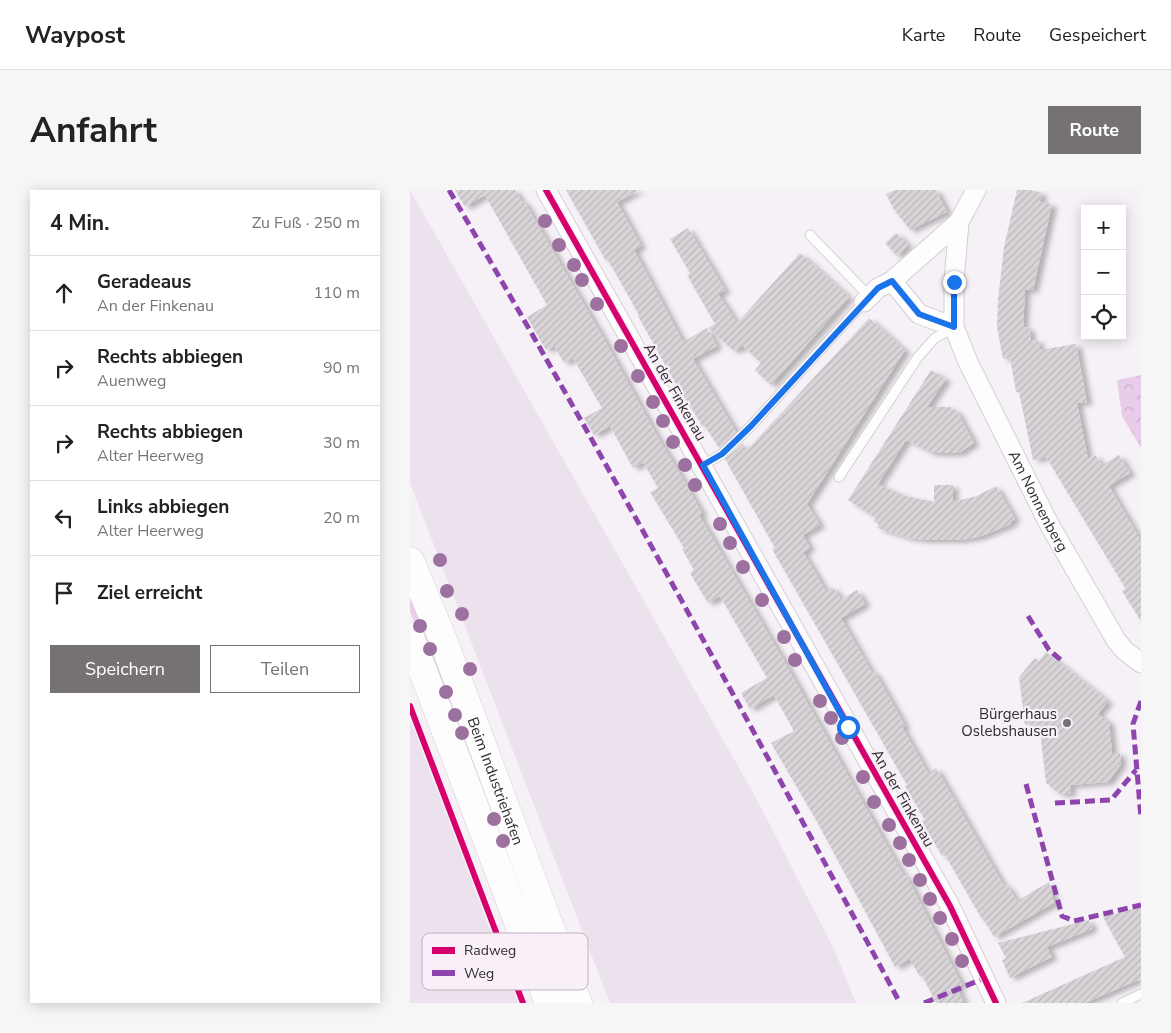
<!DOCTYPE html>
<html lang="de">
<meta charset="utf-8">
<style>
:root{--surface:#fff;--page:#f6f6f6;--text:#222;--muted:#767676;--line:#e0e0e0;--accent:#757175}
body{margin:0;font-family:"Nunito Sans",sans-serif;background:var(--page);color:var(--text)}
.controls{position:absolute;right:15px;top:15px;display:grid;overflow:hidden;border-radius:0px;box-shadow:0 2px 12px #0003}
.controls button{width:45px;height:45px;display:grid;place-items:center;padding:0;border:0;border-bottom:1px solid var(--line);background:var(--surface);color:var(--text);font:25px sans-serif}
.stop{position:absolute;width:15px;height:15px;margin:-11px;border:4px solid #1a73e8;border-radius:50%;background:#fff}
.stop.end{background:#1a73e8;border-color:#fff;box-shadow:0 1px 5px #0008}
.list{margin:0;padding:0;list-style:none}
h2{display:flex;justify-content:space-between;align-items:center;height:65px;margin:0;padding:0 20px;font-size:21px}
h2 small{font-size:16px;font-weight:400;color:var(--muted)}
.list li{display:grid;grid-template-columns:32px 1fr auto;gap:15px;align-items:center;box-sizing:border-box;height:75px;padding:0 20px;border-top:1px solid var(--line)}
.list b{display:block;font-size:19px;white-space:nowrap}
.list p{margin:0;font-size:16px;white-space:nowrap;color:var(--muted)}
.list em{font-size:16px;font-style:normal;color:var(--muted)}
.actions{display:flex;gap:10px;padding:15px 20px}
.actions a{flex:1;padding:11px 0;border:1px solid var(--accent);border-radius:0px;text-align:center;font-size:18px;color:var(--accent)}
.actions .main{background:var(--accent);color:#fff}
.icon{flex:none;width:28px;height:28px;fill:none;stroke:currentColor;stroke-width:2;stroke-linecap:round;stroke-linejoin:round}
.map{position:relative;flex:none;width:731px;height:813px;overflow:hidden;border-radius:0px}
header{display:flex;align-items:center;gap:30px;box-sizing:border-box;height:70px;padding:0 25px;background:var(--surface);border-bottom:1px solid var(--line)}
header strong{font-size:24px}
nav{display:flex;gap:28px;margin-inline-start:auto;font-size:18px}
.intro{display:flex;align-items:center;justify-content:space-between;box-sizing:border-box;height:120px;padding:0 30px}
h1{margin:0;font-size:35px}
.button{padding:12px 22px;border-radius:0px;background:var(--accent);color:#fff;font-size:18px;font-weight:700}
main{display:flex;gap:30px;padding:0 30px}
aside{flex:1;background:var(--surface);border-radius:0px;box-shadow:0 2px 12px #0003}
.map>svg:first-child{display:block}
</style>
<header>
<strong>Waypost</strong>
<nav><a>Karte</a><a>Route</a><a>Gespeichert</a></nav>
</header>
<div class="intro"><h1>Anfahrt</h1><a class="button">Route</a></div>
<main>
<aside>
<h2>4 Min.<small>Zu Fuß · 250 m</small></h2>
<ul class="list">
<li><svg class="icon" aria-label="ahead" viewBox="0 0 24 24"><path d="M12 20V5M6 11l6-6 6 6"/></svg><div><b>Geradeaus</b><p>An der Finkenau</p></div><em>110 m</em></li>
<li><svg class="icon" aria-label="right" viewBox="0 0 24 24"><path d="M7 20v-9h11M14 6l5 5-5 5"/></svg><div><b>Rechts abbiegen</b><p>Auenweg</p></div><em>90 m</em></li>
<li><svg class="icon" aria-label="right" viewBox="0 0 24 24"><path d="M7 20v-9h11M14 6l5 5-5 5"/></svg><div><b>Rechts abbiegen</b><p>Alter Heerweg</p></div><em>30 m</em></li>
<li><svg class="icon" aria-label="left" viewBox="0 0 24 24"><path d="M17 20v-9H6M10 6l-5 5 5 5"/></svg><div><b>Links abbiegen</b><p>Alter Heerweg</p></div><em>20 m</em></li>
<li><svg class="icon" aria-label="arrive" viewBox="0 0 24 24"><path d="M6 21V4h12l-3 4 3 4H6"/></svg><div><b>Ziel erreicht</b></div></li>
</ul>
<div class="actions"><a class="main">Speichern</a><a>Teilen</a></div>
</aside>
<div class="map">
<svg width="731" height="813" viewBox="0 0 731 813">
<defs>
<pattern id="park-crowns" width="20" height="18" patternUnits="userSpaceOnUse" patternTransform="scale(1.25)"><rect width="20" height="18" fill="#e8cce9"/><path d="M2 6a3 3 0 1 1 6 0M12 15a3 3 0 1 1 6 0" fill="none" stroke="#c7afc8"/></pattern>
<pattern id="building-hatch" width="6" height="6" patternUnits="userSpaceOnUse" patternTransform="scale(1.25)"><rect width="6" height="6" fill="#d8d4d8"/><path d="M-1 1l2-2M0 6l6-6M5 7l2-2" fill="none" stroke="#bab6ba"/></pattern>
<filter id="shadow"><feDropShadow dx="5.5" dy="3" stdDeviation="2.5" flood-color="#0004"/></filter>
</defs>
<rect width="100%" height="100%" fill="#f6f1f6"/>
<path fill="#ece2ed" d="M0,0L345,606L424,759L446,813H200L0,293Z
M0,528L66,703L108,813H0Z"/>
<path fill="#e8cce9" d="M0,398L158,813H149L54,559L0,421Z"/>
<path fill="url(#park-crowns)" d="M731,185V258L712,226L707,190Z"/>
<path fill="url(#building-hatch)" filter="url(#shadow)" d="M45,0H105L112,12L114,11L195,151L247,246L274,291L292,323L289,325L378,478L472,647L494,686L496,685L552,795L547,797L554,813H526L512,785L510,787L500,769L485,777L406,630L361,553L384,541L364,505L340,519L331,503L357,488L310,406L298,413L280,383L284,380L272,359L274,358L240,302L248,298L233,272L223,278L200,236L184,245L174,228L192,218L163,168L154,173L144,156L136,160L117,127L137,115L75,5L55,17Z
M156,0H229L207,12L231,56L224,60L273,152L297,138L307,156L283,169L326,242L309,258L295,236L293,237L266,194L228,126L229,125L198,70L196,71Z
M485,0H526L537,22L500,40L483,18L476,4Z
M607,0H619L632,3L630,12L642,14L623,100H615L613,138L619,137L621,151L628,150L630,160L666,154L677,212L667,213L678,269L685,265L692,275L709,265L720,283L699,296L731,351V431L712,401L715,399L714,396L636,267L623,270L609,202H606L600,168L593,169L587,137L588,109L594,57Z
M278,38L315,100L308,104L327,133L390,63L439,107L361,195L345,180L351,173L333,156L324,161L298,138L305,134L277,85L280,83L260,49Z
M486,43L498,55L487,66L475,53Z
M459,128L495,160L397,314L410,335L393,345L400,358L393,362L416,401L423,397L431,409L447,400L455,414L431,428L462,483L464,481L488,523L495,536L492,537L518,583L526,578L594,696L597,695L607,711L639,692L644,713L584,747L574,730L573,731L535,665L532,666L522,649L512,631L515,630L495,596L497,595L362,359L365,358L315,269L333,253L337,260Z
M521,180L536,189L517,217H541V220H546L564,253L549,263H522L496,250L468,294L495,306L524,312V295H543V312L567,306L586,296L605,329L600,332L601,334L569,347L550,350H517L499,348L467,338L469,334L464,332L466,328L438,310Z
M636,462L698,511L688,524L699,532L702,563H710L711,574L698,592L660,595L661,603L650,604L636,593L630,541L623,542L622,534L615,535L609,487L625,468L629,471Z
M731,717V796L728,790L675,813H612L715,767L693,727Z
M679,730L682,739L637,757L642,767L600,788L592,770L596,768L588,753Z"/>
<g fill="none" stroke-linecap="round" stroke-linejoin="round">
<defs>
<path id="lane" d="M400,45L459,106
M293,275L312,264L341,236L454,112
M429,287L508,167L525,148L543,138
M712,813L731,804"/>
<g id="street">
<path d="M136,0L540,716L586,813"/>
<path id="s1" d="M566,0L549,32L544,91V137L558,172L639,334L706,450L715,461L731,473"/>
<path d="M482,91L509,124L544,137"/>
<path d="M454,112L468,98L482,91L549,32"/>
</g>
<g id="primary">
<path id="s2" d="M0,371L33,450L168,813"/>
<path d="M0,447L139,813"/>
</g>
</defs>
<use href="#lane" stroke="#d3cfd3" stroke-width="11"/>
<use href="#street" stroke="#d3cfd3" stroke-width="21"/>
<use href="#primary" stroke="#d3cfd3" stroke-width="29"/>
<use href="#lane" stroke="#fefdfe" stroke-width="9"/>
<use href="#street" stroke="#fefdfe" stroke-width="19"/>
<use href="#primary" stroke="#fefdfe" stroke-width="28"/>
<path stroke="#8e44ad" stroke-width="5" stroke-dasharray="10 5" stroke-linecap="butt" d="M39,0C195,268 344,540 490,813
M618,426L639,460L651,470
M731,511L723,534L731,628
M616,594L652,726L664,731L731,715
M645,613L701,610L726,580
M514,813L575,788"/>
<defs>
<path id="cycleway" d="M136,0L540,716L586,813
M0,516L113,813"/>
</defs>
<use href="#cycleway" stroke="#f8eff8" stroke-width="9"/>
<use href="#cycleway" stroke="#d6006c" stroke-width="6"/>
</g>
<g fill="#9c719f">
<circle cx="135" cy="31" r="7"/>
<circle cx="149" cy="55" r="7"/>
<circle cx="164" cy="75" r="7"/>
<circle cx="172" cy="90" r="7"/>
<circle cx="187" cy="114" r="7"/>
<circle cx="211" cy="156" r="7"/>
<circle cx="228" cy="186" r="7"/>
<circle cx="243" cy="212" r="7"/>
<circle cx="253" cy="231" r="7"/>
<circle cx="263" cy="252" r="7"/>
<circle cx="275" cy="275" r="7"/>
<circle cx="285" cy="295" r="7"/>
<circle cx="310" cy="334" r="7"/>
<circle cx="320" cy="353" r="7"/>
<circle cx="30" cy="370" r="7"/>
<circle cx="333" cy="377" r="7"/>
<circle cx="37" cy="401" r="7"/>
<circle cx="352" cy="410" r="7"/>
<circle cx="52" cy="424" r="7"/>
<circle cx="10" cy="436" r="7"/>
<circle cx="374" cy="447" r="7"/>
<circle cx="20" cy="459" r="7"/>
<circle cx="385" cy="470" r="7"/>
<circle cx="60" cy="479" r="7"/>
<circle cx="36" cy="502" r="7"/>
<circle cx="410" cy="511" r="7"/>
<circle cx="45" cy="525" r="7"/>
<circle cx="421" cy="528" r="7"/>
<circle cx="52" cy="543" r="7"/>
<circle cx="432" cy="548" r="7"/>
<circle cx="453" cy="587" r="7"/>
<circle cx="464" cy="612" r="7"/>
<circle cx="84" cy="629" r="7"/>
<circle cx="479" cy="635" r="7"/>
<circle cx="93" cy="651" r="7"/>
<circle cx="490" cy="653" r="7"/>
<circle cx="499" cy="670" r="7"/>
<circle cx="510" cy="690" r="7"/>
<circle cx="520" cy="709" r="7"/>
<circle cx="530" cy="728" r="7"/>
<circle cx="542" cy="749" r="7"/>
<circle cx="552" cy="771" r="7"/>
</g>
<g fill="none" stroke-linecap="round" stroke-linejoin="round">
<path stroke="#1a73e8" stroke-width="6" d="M438,537L293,275L312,264L341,236L468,98L482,91L509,124L544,137V92"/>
</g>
<circle fill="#757175" stroke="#f8eff8" stroke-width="2" cx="657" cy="533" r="5"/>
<g text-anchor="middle" stroke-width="4.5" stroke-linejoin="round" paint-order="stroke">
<g font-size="15" fill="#2f2c2f" stroke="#f8eff8">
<text transform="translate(265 202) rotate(60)" y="5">An der Finkenau</text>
<text dy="5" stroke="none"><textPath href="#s1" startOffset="335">Am Nonnenberg</textPath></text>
<text dy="5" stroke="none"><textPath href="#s2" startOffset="236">Beim Industriehafen</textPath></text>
<text transform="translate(493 608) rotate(60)" y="5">An der Finkenau</text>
</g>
<g font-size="15" fill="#2f2c2f" stroke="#f8eff8" text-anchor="end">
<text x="647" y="529">Bürgerhaus<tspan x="647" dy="17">Oslebshausen</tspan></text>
</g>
</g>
<rect x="12" y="743" width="166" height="57" rx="8" fill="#f8eff8" stroke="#bcb4bc" stroke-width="1"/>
<rect x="22" y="757" width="23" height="7" fill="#d6006c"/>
<rect x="22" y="780" width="23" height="6" fill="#8e44ad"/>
<g font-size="14" fill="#2f2c2f">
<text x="54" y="765">Radweg</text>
<text x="54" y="788">Weg</text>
</g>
</svg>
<div class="controls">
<button>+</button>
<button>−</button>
<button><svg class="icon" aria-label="locate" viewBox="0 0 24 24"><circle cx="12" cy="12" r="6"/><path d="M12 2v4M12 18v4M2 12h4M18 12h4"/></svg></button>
</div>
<div class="stop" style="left:438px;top:537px"></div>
<div class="stop end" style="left:544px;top:92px"></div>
</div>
</main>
